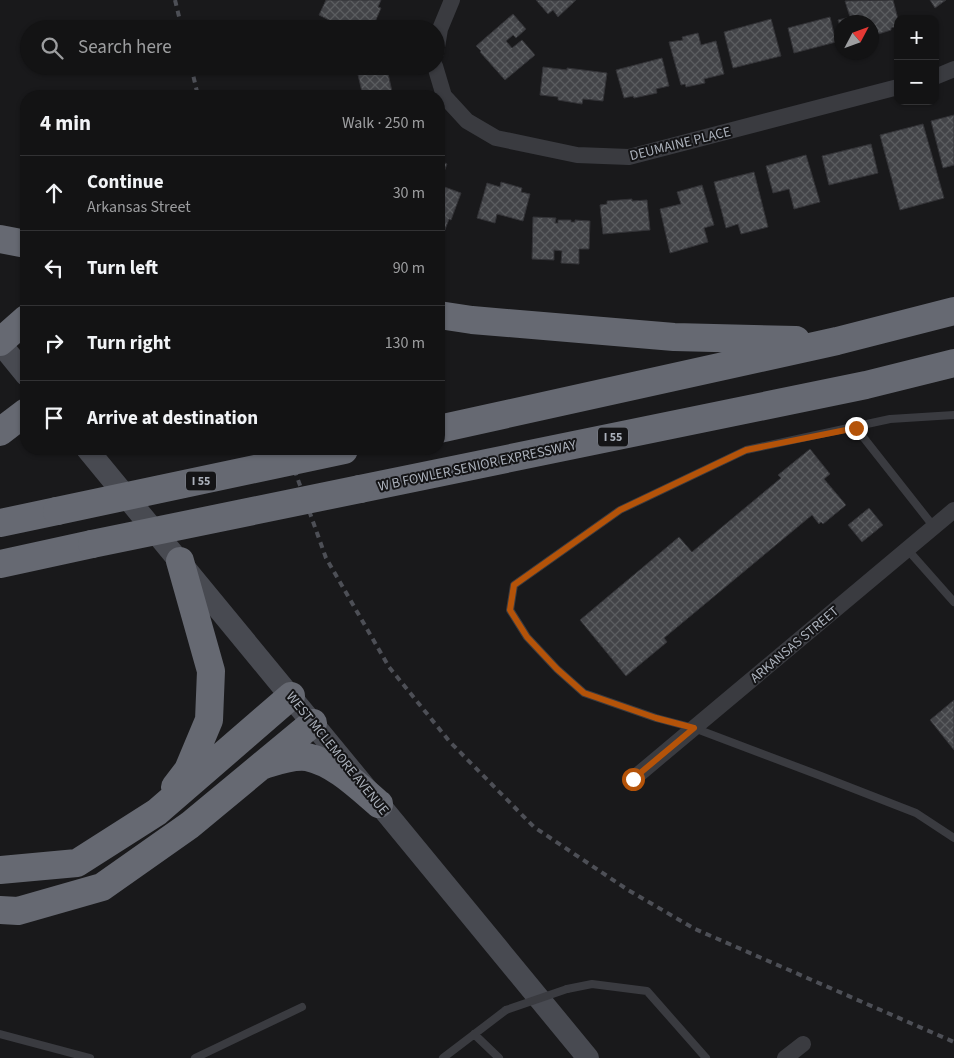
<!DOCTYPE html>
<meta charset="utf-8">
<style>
:root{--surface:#131314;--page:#202022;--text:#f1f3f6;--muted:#9d9ea0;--line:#323234}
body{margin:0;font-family:"Source Sans 3",sans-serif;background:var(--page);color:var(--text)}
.controls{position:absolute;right:15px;top:15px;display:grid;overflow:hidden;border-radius:10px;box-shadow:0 1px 4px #0004}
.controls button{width:45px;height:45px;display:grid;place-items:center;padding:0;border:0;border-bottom:1px solid var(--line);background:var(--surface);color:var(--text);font:25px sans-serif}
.compass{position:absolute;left:834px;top:15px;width:45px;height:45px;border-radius:50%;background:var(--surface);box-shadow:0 1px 4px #0004;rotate:49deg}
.stop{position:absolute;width:15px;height:15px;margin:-11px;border:4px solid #b45309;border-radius:50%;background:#fff}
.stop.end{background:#b45309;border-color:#fff;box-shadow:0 1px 5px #0008}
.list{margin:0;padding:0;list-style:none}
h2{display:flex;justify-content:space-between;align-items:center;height:65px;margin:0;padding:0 20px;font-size:21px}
h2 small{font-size:16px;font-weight:400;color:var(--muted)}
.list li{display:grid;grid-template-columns:32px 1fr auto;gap:15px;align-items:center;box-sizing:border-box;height:75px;padding:0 20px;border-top:1px solid var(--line)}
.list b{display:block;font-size:19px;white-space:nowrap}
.list p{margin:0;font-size:16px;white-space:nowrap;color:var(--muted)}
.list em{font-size:16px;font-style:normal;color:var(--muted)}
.icon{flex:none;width:28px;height:28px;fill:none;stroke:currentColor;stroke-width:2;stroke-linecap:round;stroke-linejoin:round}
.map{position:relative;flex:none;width:954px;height:1058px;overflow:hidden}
.search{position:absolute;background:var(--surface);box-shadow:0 1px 4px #0004;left:20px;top:20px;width:425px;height:55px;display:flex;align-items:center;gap:12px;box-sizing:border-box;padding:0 18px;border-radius:28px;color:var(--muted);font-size:19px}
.panel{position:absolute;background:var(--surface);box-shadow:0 1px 4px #0004;left:20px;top:90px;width:425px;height:365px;border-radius:20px}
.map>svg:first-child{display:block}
</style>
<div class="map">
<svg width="954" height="1058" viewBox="0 0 954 1058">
<defs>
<pattern id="building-cross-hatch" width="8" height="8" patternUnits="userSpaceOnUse" patternTransform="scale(1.25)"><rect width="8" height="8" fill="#434448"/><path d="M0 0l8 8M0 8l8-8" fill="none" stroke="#5b5d60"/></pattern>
</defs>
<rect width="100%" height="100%" fill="#19191b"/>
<path fill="url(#building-cross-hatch)" stroke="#333337" d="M326,0H381L378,7L381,8L372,29H347L319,15Z
M536,0H576L558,17L553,10L548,14Z
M893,0L898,19V26L891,28V30L872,36V22H842V32L838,20L850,17L845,1Z
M930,0H946L935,8Z
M513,14L526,29L516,38L513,35L506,41L512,48L522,40L535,55L505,80L480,52L481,51L476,46Z
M830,17L836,42L794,53L788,28Z
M771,19L781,56L733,68L724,32Z
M698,33L701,45L716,41L724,74L704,79L705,83L686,87L685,84L681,85L669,42L683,40L682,37Z
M662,58L669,86L656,89L657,93L634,98L633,96L624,98L616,70Z
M356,66H383L384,69H387L393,96H360L359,92H362Z
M543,67L567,70V68L607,73L603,101L583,99L582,104L558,100V97L540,95Z
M954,115V165L943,168L931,121Z
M923,124L944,198L900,210L880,135Z
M871,144L878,173L829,185L822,156Z
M806,155L820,202L794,209L789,189L773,193L766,166Z
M439,160L447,164L439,185L461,193L451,220L449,219L443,235L439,233Z
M754,172L768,227L741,234L738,224L726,228L714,182Z
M501,182L522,188L521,192L530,194L523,221L497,214L495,223L477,218L487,183L500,187Z
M702,185L714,225L704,228L708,242L670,253L660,209L681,204L677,192Z
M632,199V201L647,200L650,230L603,234L600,205L607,204V201Z
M533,217L556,218L555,223H558V220H571V222H575V220L590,221L589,249H579V264L561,263L562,251L554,250V260L532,259Z
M810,449L830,474L824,479L846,505L823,524L821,522L819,524L812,515L664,638L667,642L626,676L580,620L679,537L692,552L781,478L778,475Z
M869,508L883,525L862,542L848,525Z
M954,700V750L930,720Z"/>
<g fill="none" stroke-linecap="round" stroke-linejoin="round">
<path stroke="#3a3b40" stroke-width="8" d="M954,415L890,419L746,450L620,510L514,585L510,610L527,637L557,669L584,693L656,718L694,728L821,776L916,813L954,838
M856,428L934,527
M907,549L954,602
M567,989L592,984L647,991L706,1058
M0,1034L90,1058
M474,1034L499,1058
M195,1058L302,1007
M443,1058L506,1010"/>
<path stroke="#3a3b40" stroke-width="16" d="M436,53L440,29L452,0
M435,66L444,96L467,121L496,138L577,155L629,157L898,87
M935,77L954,69
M633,779L954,510
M785,1058L803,1044"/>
<path stroke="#484a51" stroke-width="22" d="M0,343L26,375
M87,449L588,1058"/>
<path stroke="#666972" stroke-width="28" d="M0,239L26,244
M439,315L472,320L674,337L796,340
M0,342L26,319
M439,429L837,341L954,311
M0,432L26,412
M360,489L866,385L954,363
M0,523L57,511
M0,564L92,544
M264,765C277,761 292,755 307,757C335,763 358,786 379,804
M175,787L188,770L209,720L211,671L180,561
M0,870L77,863L157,812L291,696
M0,910L18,911L102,887L190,825L313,723"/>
<path stroke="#4d4f56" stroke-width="4" stroke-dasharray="6 5" stroke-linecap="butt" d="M175,0L182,29
M191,66L198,96
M287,449L326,558L389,667L450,742L534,827L628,890L695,929L954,1042"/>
<path stroke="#3a3b40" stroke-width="8" d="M506,1010L567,989"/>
<path stroke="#666972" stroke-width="28" d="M57,511L344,450
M92,544L360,489"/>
</g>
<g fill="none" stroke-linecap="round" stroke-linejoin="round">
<path stroke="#b45309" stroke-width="6" d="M633,779L694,728L656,718L584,693L557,669L527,637L510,610L514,585L620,510L746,450L856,428"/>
</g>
<g text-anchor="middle" stroke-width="4" stroke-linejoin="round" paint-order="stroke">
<g fill="#141416" stroke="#7e828a" stroke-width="1">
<rect x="598" y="427.5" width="30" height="19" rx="4"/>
<rect x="186" y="471.5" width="30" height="19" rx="4"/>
</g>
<g font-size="12" font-weight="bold" fill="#abb1bb">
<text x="613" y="441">I 55</text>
<text x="201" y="485">I 55</text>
</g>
<g font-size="14" fill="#abb1bb" stroke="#141416">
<text transform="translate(680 143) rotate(-14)" y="5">DEUMAINE PLACE</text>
<text transform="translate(477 465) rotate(-12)" y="5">W B FOWLER SENIOR EXPRESSWAY</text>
<text transform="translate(794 644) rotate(-40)" y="5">ARKANSAS STREET</text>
<text transform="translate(338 753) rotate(51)" y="5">WEST MCLEMORE AVENUE</text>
</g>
</g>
</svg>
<div class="controls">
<button>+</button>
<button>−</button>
</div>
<svg class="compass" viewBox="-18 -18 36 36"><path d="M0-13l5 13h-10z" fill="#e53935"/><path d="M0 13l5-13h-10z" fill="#9d9ea0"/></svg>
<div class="stop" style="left:633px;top:779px"></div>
<div class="stop end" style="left:856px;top:428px"></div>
<div class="search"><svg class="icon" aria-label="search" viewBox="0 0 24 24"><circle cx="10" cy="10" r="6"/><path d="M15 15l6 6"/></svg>Search here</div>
<section class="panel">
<h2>4 min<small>Walk · 250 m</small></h2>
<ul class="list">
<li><svg class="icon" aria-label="ahead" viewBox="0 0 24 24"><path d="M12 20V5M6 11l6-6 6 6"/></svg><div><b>Continue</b><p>Arkansas Street</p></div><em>30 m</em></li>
<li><svg class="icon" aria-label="left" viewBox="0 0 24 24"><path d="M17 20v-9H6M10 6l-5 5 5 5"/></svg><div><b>Turn left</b></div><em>90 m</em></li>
<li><svg class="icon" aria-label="right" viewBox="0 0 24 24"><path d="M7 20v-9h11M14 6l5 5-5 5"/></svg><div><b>Turn right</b></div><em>130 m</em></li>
<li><svg class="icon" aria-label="arrive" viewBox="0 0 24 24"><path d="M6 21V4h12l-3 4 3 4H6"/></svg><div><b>Arrive at destination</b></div></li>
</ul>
</section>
</div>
